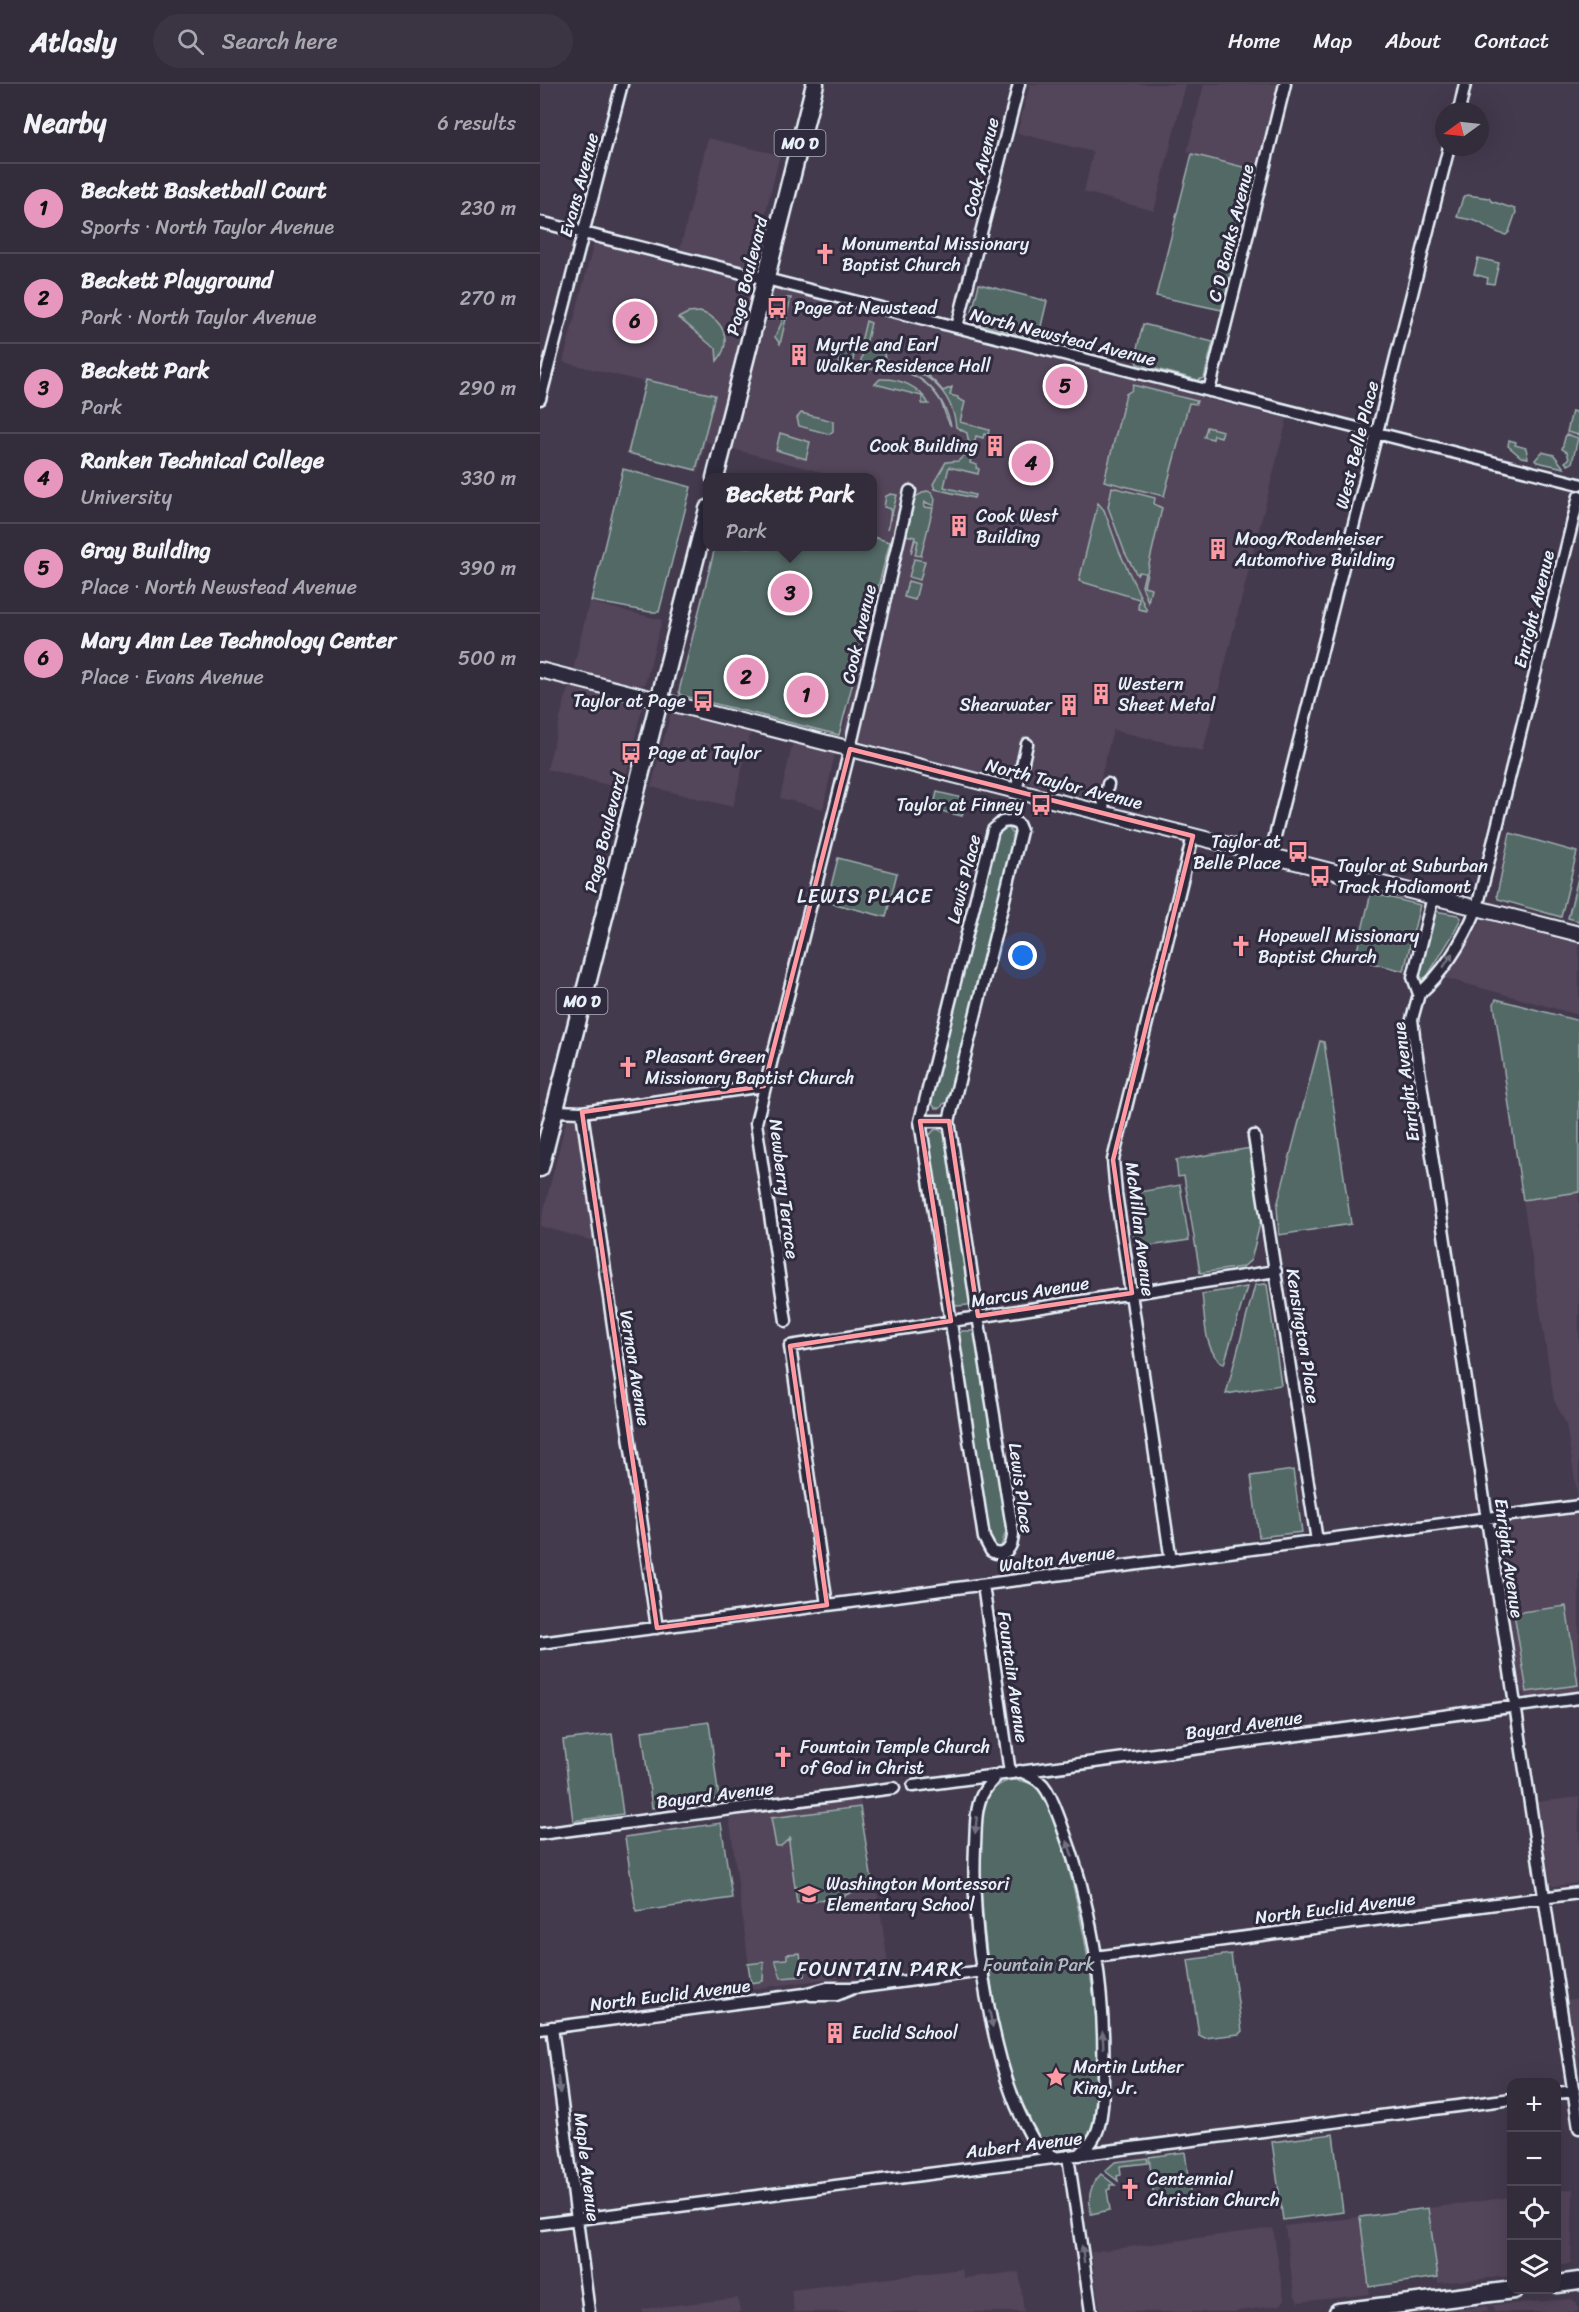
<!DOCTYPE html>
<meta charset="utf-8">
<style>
:root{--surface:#332c3a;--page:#3b3442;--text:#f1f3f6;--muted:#a9a7af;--line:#4e4854;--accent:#e797bd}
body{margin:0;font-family:Sriracha,sans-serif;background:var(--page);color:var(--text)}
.controls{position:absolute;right:18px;bottom:18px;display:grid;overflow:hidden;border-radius:12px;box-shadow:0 6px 24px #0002}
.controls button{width:54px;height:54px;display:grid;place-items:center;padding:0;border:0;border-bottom:2px solid var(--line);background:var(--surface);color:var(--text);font:30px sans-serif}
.compass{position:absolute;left:895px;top:18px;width:54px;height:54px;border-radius:50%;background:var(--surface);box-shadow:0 6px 24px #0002;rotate:255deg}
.you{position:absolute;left:483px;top:872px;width:21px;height:21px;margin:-15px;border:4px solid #fff;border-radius:50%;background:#1a73e8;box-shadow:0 0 0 9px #1a73e833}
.badge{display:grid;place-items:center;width:39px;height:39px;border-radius:50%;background:var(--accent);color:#111;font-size:20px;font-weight:700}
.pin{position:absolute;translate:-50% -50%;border:3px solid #fff;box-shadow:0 2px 6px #0006}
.popup{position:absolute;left:163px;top:389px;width:174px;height:78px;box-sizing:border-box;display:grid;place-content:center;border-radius:12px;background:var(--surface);filter:drop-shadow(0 2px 4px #0005);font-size:20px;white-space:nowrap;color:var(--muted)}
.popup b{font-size:22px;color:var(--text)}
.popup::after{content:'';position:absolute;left:50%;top:100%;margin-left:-12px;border:12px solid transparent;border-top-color:var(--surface)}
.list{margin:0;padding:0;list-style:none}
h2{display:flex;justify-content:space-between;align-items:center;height:78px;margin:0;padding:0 24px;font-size:26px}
h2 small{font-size:20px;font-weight:400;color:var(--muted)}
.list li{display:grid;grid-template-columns:39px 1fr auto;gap:18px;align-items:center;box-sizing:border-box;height:90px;padding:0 24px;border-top:2px solid var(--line)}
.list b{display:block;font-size:22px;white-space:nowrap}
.list p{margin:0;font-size:20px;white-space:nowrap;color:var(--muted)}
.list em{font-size:20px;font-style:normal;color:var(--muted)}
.icon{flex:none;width:33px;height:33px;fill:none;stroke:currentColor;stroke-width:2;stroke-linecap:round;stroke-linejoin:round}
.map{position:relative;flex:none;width:1039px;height:2228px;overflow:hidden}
header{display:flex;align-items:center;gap:36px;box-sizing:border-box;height:84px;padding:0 30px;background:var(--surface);border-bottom:2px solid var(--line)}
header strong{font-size:28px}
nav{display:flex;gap:33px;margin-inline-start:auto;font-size:21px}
.search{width:420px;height:54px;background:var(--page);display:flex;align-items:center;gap:15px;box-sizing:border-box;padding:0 21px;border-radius:33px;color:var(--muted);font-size:22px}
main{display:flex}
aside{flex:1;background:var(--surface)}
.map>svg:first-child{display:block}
</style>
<header>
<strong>Atlasly</strong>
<div class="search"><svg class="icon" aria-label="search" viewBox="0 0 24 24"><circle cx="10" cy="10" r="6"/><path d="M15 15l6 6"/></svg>Search here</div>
<nav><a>Home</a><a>Map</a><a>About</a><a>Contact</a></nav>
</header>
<main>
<aside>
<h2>Nearby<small>6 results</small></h2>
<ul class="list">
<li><span class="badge">1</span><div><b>Beckett Basketball Court</b><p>Sports · North Taylor Avenue</p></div><em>230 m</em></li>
<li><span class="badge">2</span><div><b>Beckett Playground</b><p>Park · North Taylor Avenue</p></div><em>270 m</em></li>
<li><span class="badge">3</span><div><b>Beckett Park</b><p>Park</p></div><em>290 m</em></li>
<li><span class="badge">4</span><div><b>Ranken Technical College</b><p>University</p></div><em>330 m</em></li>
<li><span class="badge">5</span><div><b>Gray Building</b><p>Place · North Newstead Avenue</p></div><em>390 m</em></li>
<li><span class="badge">6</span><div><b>Mary Ann Lee Technology Center</b><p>Place · Evans Avenue</p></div><em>500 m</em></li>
</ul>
</aside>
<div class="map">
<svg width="1039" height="2228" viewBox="0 0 1039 2228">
<rect width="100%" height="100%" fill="#443a4e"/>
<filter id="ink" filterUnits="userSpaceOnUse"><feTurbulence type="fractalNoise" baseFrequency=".0167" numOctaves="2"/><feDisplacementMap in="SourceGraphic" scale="12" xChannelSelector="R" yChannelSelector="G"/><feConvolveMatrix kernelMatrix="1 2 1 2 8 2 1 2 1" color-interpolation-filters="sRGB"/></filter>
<g filter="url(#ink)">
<path fill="#53455a" d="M490,0H646L614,127L544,108L553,68L477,49Z
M664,0H739L717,86L647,68Z
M168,54L240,71L208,199L251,208L747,335L663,667L573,646L555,716L468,693L433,696L299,662L349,458L333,453L332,394L280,393L281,388L166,358L158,388L86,370L104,298L23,278L53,162L57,160L137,177Z
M49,518L122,536L105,600L99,602L33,586Z
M29,600L101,620L102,624L83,705L7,685Z
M131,628L211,647L193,723L111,703Z
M253,658L295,669L283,725L240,714Z
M946,834L1039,857V931L905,894L942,837Z
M30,1034L36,1035L40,1039L53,1157L0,1142L26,1037Z
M1039,1108V1415H1038L1026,1340L1014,1316L983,1116Z
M1039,1430V1607L987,1614L980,1605L958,1445L959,1442L965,1439Z
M1039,1713V1799L1013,1802L1011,1800L997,1718Z
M320,1715L334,1805L338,1812L349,1887L212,1905L189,1732Z
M1039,1914V1992L1028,1916Z
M1033,2105L1031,2177L1029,2180L1017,2182V2107Z
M971,2113V2192L898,2199L888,2124Z
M820,2133L830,2210L758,2218L754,2210L745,2142Z
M733,2144L744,2216L741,2221L692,2228H560L551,2168Z
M422,2185L424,2194L479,2188L484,2228H254L251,2206Z
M198,2214L200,2228H103V2225Z
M1032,2215L1037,2220L1038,2228H954L953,2221Z
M947,2222L948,2228H896Z"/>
<path fill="#536965" stroke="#9eadae" stroke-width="1.5" d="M652,70L711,85L687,177L694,179L682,226L616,212Z
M927,111L949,114L951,117L975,125L976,128L969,148L966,151C956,149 950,145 942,140C936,136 925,135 917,133L923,113Z
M938,174L959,179L954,200L947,199L948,194L934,190Z
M439,200L507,217L498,255L435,239L437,234L431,232Z
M247,214H251L240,260L235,253L242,238V222Z
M160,228C184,235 193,258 177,277L176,264C170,263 149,240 138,234L148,229Z
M326,237L331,239L325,264L336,267L339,257L343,259L345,276C370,279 387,287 403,307L412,303L410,311L418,313V315L425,318L420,338L449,346L448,351L444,350L443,354L436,352L434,361L429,360L427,349L416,343C411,295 364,272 320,281L323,267L320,262Z
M603,240L673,258L664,294L658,296L597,280L595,273Z
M301,264L310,267L314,271L312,282L298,279Z
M337,283C375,283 402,304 411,342C406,336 404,324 400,316C384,291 356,280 328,286Z
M340,295C359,294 379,302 389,320H382V312L335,300Z
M106,296L175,311L156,386L88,369Z
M593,301L657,317L656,320L649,319L624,412L564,397L586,310L592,306Z
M1032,327L1039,329V351L1027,348Z
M261,329L293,337V347L289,350L259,342L257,334Z
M667,343L683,347L681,353L674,351L673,355L664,353Z
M240,349L270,358L266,375L236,366Z
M1026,350L1038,354L1032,379L1028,381L1025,378L1029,375L1027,368L1022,365Z
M969,356L976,358L975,361L986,364L988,374L981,373L968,362Z
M1002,368L1014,371L1024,384L997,378L995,376Z
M427,369L432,370L430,379L437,381L436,384L439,385L438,390L409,383L404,403L435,411L434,414L395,405L393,400L406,378L418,377Z
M83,385L151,403L119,528H110L51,517Z
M572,403L615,414L614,420L622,424L604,502L611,504L608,518L602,502L605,489L599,488L597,491L585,469L568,423Z
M386,407L392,408L395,415L394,422L385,418L384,423L393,424L381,472L375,471L378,457L375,456L371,469L375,453L365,451L375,413Z
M351,410L357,411L348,445L351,425L344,423L346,412Z
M558,419L564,426L579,467L607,527L598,525L599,515L539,497Z
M333,453L350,458L299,651L140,611L139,607L175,463L332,462Z
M374,475L385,477L380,496L369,493Z
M368,497L379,500L375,516L364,513Z
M397,708L427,715L422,732L393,725Z
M468,743L473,750L474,757L408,1018L403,1020L401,1024H395L389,1015L457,751Z
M970,749L1037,768L1021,833L958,815L957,811Z
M298,774L357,789L346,833L287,818Z
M1039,790V837L1028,834Z
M831,809L880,821L864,887L815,875Z
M895,827L918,831L921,834L914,849L888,891L883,895L879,890Z
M956,915L1039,937V1108L983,1116L954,920Z
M780,957L784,958L811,1140L739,1151L737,1122Z
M398,1045L406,1050L431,1217L428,1221L417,1222L413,1220L388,1053L394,1046Z
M711,1064L722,1132L711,1176L703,1183L660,1189L644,1092L638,1093L636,1076Z
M640,1101L649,1156L596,1164L587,1110Z
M725,1200L727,1201L741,1301L686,1310L715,1201Z
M707,1203L684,1280C663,1269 665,1231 662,1210Z
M422,1247H433L436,1251L466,1447L460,1466L453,1461L449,1453L418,1254L419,1250Z
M753,1386L762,1448L719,1453L711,1392Z
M1026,1522L1038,1601L987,1608L974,1529Z
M169,1638L179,1715L112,1724L102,1647Z
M72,1650L83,1730L33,1737L23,1656Z
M472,1696C483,1696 494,1699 500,1708C533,1755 584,2013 544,2056C540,2060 533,2063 528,2064C519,2066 509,2064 502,2057C458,2016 427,1776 446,1718C450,1706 460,1698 472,1696Z
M320,1723L333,1804L315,1807L301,1813L257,1819L249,1758L250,1754L241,1762H236L231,1734Z
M181,1739L192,1814L96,1828L85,1753Z
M260,1869L262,1883H265V1892L241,1894L235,1876L247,1875V1870Z
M691,1870L702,1947L699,1950L665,1954L659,1951L648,1876Z
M224,1878L223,1897L211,1899L208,1880Z
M312,1880L311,1886L277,1889L276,1885Z
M793,2050L803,2128L743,2136L732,2058Z
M645,2068L651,2114L622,2118L621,2113L614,2114L609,2073Z
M607,2074L608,2079L580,2082L581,2091L577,2092L578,2097L565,2087L575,2078Z
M561,2090L575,2101H570V2105L567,2106L570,2126L551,2130C548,2114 549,2102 561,2090Z
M888,2124L898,2193L829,2203L820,2133Z"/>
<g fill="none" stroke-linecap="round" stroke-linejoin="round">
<defs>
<path id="minor" d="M919,27L925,0
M0,138L1039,400
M417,243L479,0
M669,307L745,0
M0,315L82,0
M476,707L487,660
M562,729L568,700
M470,737L478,740L481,747L409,1037L438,1232L473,1449C473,1463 465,1475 451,1467L444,1454L380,1037L453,746L462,738Z
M730,772L909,63
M893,813L873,893L879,910L872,935L874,952L1039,2044
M879,910C904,888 924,855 937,824L1039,412
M14,1027L42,1028L224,1002
M42,1028L117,1544
M380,1037H409
M714,1052L777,1457
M246,1237L216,1039L308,673L370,407
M631,1477L576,1109L573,1076L653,752
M443,1501L470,1689
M287,1521L250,1262L736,1187
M0,1559L1039,1422
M480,1687C489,1691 497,1694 503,1701C512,1712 516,1726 521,1739C551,1817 566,1907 563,1991C563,2008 563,2028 558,2045C555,2056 547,2064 539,2071
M459,1690C452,1696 446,1703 442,1711C435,1726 436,1745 435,1761C432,1828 441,1897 457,1961C465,1995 477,2029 495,2059L500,2065L515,2073
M373,1702L1039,1614
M0,1750L354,1704
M555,1873L1039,1809
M271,1911H296L311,1905
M12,1943L49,2228
M0,1945L265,1910L287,1904H314L443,1887
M1017,2009L1034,2007
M528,2072L551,2228
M0,2140L972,2015"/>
<path id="tertiary" d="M0,586L1039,850"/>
<path id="primary" d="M175,394L275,0
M0,1084L168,425
M1017,2200L1039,2197
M798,2228L974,2206"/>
</defs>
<use href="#minor" stroke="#e8f1f8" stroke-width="15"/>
<use href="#tertiary" stroke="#e8f1f8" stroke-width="18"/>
<use href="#primary" stroke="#e8f1f8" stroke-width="21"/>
<use href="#minor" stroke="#2f2a3d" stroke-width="10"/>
<use href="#tertiary" stroke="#2f2a3d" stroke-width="14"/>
<use href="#primary" stroke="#2f2a3d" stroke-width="16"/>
</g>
<defs><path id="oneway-solid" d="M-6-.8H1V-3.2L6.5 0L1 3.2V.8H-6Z" transform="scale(1.5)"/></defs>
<g fill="#70707e">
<use href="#oneway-solid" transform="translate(908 876) rotate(-58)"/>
<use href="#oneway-solid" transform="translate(145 1013) rotate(172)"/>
<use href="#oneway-solid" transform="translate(65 1189) rotate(-98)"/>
<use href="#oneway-solid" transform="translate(109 1486) rotate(-98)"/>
<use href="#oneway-solid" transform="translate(436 1741) rotate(96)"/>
<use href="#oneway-solid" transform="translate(530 1765) rotate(-109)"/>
<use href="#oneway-solid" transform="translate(451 1935) rotate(79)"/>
<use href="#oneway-solid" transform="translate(563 1956) rotate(-93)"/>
<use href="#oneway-solid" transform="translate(19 2001) rotate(82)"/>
<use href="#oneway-solid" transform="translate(543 2170) rotate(-98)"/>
</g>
</g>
<path fill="none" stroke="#ff9aa2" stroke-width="4.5" stroke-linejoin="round" d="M310,665L653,752L573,1076L592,1209L438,1232L409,1037H380L411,1237L250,1262L287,1521L117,1544L42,1028L224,1002Z"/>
<defs>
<symbol id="church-bare" viewBox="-9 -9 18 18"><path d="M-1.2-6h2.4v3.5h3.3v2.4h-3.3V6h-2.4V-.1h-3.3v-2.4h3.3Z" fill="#ff9aa2" stroke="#2f2a3d" stroke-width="2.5" paint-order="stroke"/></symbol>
<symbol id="bus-bare" viewBox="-9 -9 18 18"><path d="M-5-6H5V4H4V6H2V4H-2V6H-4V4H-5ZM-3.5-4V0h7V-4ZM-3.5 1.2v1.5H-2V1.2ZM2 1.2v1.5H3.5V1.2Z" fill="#ff9aa2" stroke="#2f2a3d" stroke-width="2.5" paint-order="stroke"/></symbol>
<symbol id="building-bare" viewBox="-9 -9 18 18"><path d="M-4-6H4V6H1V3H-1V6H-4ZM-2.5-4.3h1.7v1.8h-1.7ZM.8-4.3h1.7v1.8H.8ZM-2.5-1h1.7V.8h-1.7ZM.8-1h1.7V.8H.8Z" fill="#ff9aa2" stroke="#2f2a3d" stroke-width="2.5" paint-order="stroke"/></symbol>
<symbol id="school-bare" viewBox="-9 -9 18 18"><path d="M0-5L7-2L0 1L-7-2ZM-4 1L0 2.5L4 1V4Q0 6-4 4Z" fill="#ff9aa2" stroke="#2f2a3d" stroke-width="2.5" paint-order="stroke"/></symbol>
<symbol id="sight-bare" viewBox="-9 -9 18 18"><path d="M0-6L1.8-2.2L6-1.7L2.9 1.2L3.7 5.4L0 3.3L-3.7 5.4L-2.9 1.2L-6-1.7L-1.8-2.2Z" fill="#ff9aa2" stroke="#2f2a3d" stroke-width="2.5" paint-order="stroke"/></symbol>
</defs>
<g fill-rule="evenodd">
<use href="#church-bare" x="270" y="155" width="30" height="30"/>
<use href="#bus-bare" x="222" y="209" width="30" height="30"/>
<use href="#building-bare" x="244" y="256" width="30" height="30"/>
<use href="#building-bare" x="440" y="347" width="30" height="30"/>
<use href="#building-bare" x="404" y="427" width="30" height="30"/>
<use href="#building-bare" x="663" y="450" width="30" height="30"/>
<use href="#building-bare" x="546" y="595" width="30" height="30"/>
<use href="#bus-bare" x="148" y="602" width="30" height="30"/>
<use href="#building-bare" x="514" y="606" width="30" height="30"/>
<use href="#bus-bare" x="76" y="654" width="30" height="30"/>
<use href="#bus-bare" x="486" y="706" width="30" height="30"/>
<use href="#bus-bare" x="743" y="753" width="30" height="30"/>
<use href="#bus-bare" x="765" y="777" width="30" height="30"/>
<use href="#church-bare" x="686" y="847" width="30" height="30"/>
<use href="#church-bare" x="73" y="968" width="30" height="30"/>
<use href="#church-bare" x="228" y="1658" width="30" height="30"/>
<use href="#school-bare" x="254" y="1795" width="30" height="30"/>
<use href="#building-bare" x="280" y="1934" width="30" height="30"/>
<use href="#sight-bare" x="501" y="1978" width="30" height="30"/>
<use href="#church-bare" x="575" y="2090" width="30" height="30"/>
</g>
<g text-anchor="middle" stroke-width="6" stroke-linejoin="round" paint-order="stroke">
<g fill="#2f2a3d" stroke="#b0b5c0" stroke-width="1.5">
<rect x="234.5" y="46" width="51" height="26" rx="4.5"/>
<rect x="16.5" y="904" width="51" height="26" rx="4.5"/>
</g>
<g font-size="16" font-weight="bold" fill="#e8f1f8">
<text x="260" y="65">MO D</text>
<text x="42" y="923">MO D</text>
</g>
<g font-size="18" fill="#e8f1f8" stroke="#2f2a3d">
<text transform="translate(441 83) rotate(-76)" y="6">Cook Avenue</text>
<text transform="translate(39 101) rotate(-75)" y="6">Evans Avenue</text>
<text transform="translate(691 149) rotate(-76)" y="6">C D Banks Avenue</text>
<text transform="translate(207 192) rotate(-76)" y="6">Page Boulevard</text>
<text transform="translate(523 253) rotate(14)" y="6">North Newstead Avenue</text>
<text transform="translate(817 361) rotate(-76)" y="6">West Belle Place</text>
<text transform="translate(994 525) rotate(-76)" y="6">Enright Avenue</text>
<text transform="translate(319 550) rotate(-77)" y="6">Cook Avenue</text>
<text transform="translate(524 700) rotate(14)" y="6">North Taylor Avenue</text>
<text transform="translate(65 749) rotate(-76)" y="6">Page Boulevard</text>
<text transform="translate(424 795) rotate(-76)" y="6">Lewis Place</text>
<text transform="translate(866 998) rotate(-97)" y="6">Enright Avenue</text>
<text transform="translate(244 1105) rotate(83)" y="6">Newberry Terrace</text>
<text transform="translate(600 1145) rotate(83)" y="6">McMillan Avenue</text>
<text transform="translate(490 1208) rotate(-9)" y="6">Marcus Avenue</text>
<text transform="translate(763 1252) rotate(81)" y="6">Kensington Place</text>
<text transform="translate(95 1284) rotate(81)" y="6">Vernon Avenue</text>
<text transform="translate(481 1404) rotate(82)" y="6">Lewis Place</text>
<text transform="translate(969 1474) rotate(82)" y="6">Enright Avenue</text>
<text transform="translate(517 1475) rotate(-7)" y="6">Walton Avenue</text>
<text transform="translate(473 1593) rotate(82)" y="6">Fountain Avenue</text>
<text transform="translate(704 1641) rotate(-8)" y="6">Bayard Avenue</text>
<text transform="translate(175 1711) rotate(-7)" y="6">Bayard Avenue</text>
<text transform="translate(795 1824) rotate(-7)" y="6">North Euclid Avenue</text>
<text transform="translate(130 1911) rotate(-7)" y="6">North Euclid Avenue</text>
<text transform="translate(484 2061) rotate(-7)" y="6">Aubert Avenue</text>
<text transform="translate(47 2083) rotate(83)" y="6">Maple Avenue</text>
</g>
<g font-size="18" fill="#e8f1f8" stroke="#2f2a3d" text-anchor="start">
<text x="302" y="166">Monumental Missionary<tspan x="302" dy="21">Baptist Church</tspan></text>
<text x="254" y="230">Page at Newstead</text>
<text x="276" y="267">Myrtle and Earl<tspan x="276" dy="21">Walker Residence Hall</tspan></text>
<text x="438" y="368" text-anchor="end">Cook Building</text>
<text x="436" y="438">Cook West<tspan x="436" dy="21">Building</tspan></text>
<text x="695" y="461">Moog/Rodenheiser<tspan x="695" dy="21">Automotive Building</tspan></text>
<text x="578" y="606">Western<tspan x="578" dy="21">Sheet Metal</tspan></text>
<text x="146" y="623" text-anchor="end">Taylor at Page</text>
<text x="512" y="627" text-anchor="end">Shearwater</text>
<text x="108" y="675">Page at Taylor</text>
<text x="484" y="727" text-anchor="end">Taylor at Finney</text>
<text x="741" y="764" text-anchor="end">Taylor at<tspan x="741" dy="21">Belle Place</tspan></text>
<text x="797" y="788">Taylor at Suburban<tspan x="797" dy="21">Track Hodiamont</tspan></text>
<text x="718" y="858">Hopewell Missionary<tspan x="718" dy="21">Baptist Church</tspan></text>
<text x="105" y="979">Pleasant Green<tspan x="105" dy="21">Missionary Baptist Church</tspan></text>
<text x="260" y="1669">Fountain Temple Church<tspan x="260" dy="21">of God in Christ</tspan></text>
<text x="286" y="1806">Washington Montessori<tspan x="286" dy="21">Elementary School</tspan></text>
<text x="312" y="1955">Euclid School</text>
<text x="533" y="1989">Martin Luther<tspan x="533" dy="21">King, Jr.</tspan></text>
<text x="607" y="2101">Centennial<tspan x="607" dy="21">Christian Church</tspan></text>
</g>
<g font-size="18" fill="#acbbbd" stroke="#2f2a3d">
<text x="499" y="1887">Fountain Park</text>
</g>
<g font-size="20" letter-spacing="1.5" fill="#e8f1f8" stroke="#2f2a3d">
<text x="325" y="819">LEWIS PLACE</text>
<text x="340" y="1892">FOUNTAIN PARK</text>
</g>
</g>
</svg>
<div class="controls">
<button>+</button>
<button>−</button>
<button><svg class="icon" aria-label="locate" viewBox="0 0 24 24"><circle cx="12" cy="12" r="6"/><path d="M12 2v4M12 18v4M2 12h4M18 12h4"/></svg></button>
<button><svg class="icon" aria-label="layers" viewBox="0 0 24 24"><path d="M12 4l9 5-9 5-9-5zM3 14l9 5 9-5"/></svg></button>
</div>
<svg class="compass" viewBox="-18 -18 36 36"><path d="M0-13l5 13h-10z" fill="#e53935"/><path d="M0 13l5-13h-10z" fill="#a9a7af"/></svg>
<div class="you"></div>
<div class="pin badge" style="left:266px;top:611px">1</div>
<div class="pin badge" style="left:206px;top:593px">2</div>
<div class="pin badge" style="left:250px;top:509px">3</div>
<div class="popup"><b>Beckett Park</b>Park</div>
<div class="pin badge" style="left:491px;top:379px">4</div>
<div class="pin badge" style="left:525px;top:302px">5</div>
<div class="pin badge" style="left:95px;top:237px">6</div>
</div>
</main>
